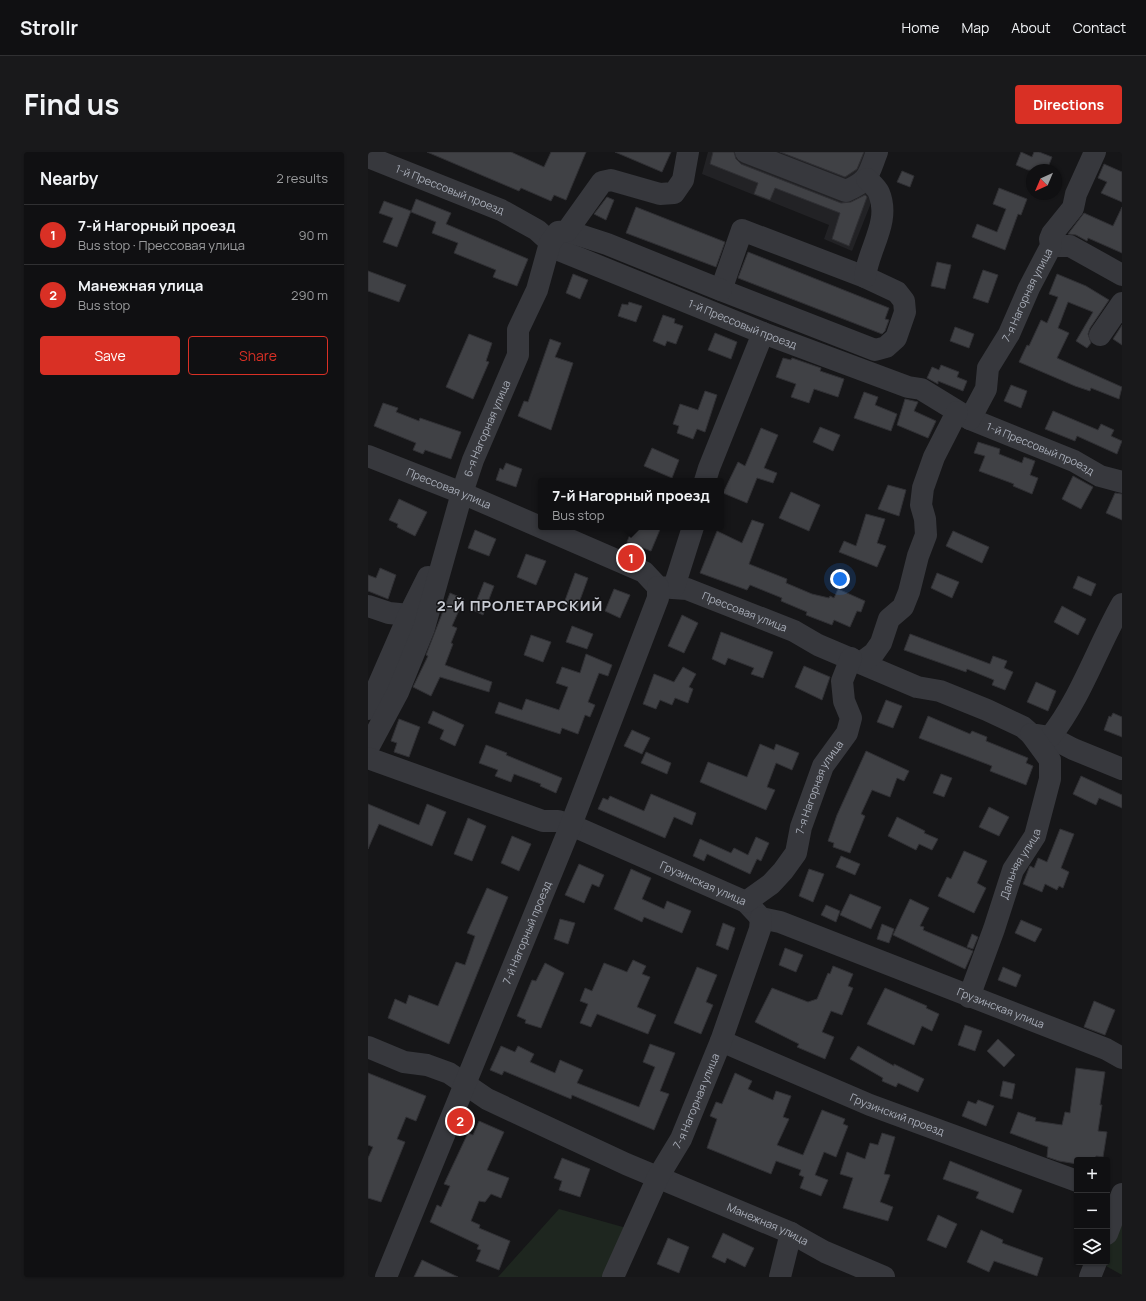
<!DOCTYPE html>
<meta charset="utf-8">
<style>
:root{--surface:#101012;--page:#19191b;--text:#f1f3f6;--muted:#9c9d9f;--line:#303032;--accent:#d93025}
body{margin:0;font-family:Manrope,sans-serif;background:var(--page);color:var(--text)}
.controls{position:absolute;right:12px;bottom:12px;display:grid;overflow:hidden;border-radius:4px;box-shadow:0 1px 3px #0004}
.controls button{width:36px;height:36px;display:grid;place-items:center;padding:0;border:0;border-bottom:1px solid var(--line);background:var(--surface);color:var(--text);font:20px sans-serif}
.compass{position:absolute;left:658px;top:12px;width:36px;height:36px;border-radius:50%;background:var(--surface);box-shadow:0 1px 3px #0004;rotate:224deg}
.you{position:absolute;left:472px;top:427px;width:14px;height:14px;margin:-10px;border:3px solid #fff;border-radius:50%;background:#1a73e8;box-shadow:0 0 0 6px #1a73e833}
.badge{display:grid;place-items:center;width:26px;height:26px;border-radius:50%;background:var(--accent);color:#fff;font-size:13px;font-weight:700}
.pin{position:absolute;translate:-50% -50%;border:2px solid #fff;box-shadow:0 1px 4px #0006}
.popup{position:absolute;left:170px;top:326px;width:186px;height:52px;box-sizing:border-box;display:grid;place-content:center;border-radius:4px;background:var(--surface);filter:drop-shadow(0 1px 3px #0005);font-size:13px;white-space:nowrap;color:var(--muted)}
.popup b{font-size:15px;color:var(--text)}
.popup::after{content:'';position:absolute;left:50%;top:100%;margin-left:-8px;border:8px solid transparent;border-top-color:var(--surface)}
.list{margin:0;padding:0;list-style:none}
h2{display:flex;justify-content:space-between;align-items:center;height:52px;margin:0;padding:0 16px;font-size:17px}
h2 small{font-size:13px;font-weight:400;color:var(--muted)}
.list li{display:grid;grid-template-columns:26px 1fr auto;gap:12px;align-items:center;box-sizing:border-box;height:60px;padding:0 16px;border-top:1px solid var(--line)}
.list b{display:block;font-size:15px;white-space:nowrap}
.list p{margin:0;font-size:13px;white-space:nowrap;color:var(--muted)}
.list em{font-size:13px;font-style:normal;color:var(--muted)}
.actions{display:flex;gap:8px;padding:12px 16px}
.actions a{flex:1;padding:9px 0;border:1px solid var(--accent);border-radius:4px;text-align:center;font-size:14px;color:var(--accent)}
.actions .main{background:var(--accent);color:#fff}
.icon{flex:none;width:22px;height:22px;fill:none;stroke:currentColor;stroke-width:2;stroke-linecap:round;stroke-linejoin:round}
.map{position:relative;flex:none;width:754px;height:1125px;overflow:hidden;border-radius:4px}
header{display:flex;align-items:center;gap:24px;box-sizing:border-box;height:56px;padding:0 20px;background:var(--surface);border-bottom:1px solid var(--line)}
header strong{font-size:19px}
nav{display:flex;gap:22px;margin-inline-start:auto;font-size:14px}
.intro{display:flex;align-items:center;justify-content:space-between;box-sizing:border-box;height:96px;padding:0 24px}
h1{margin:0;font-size:28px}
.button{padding:10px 18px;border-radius:4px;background:var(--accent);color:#fff;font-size:14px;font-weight:700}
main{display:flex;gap:24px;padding:0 24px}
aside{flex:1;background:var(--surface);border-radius:4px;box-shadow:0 1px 3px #0004}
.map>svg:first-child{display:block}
</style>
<header>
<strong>Strollr</strong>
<nav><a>Home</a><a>Map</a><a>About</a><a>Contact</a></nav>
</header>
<div class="intro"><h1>Find us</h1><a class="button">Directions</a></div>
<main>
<aside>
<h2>Nearby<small>2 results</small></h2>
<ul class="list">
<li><span class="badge">1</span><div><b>7-й Нагорный проезд</b><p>Bus stop · Прессовая улица</p></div><em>90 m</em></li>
<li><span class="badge">2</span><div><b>Манежная улица</b><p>Bus stop</p></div><em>290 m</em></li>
</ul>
<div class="actions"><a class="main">Save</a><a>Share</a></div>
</aside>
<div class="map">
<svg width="754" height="1125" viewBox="0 0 754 1125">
<rect width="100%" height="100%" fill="#161618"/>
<path fill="#222225" d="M340,0H514L505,46L484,99L456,87L461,73L334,22Z"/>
<path fill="#1e261f" d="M191,1057L262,1077L240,1125H130Z
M754,1057V1123L731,1110H739V1092Z"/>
<path fill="#404145" stroke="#303034" d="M59,0H143L176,15L183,0H218L198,48L186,43L183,49L153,36L151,39Z
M247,0H303L294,20Z
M345,0H366L368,7L373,12L473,51L483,50L497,43L499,45L481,94L464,87L472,61L407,36L402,48L386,42L390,31L342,12Z
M412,0H496L489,17L477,25Z
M653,0L664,5L666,0H671L684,5L679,18H660L648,13Z
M736,12L754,20V50L733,41L739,30L730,26Z
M534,19L546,24L542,35L529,30Z
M631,36L659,47L653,63L650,62L637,98L604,85L609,72L629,80L638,57L625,52Z
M239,45L246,48L238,68L226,62Z
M48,47L83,61L78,72L160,107L149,134L125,125L128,118L86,101L90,91L64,81L68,70L43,60Z
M16,49L43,59L29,95L15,90L25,66L11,61Z
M268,55L357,90L348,115L258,81Z
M754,55V101L720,86L719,89L708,83L700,82L716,61L745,74Z
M380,100L521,156L517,167L521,168L517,179L514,182L370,126Z
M569,110L583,113L577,137L563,134Z
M615,118L630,123L620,151L605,146Z
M0,119L38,133L31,150L0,139Z
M205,122L220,128L212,147L198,141Z
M689,122L718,134L741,148L722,176L720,182L723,191L719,196L708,189L725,160L700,150L690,176L701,181L689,206L754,235L751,247L723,236L722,239L707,234L651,210L659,193L661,194L673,168L679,171L690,145L681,142Z
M261,150L274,154L268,170L250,164L254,152L260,153Z
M295,163L307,167L306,171L315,174L308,192L299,189L297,194L285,189Z
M754,173V193L745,187Z
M587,175L606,182L601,196L582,189Z
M347,181L369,190L363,207L340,198Z
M101,182L124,191L118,209L121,210L105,247L78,235Z
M182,187L193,191L187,205L205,211L183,278L150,264L156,249L160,250Z
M415,206L423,208L424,206L453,216L452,219L476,227L470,245L446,237L441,251L423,245L428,232L408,225Z
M573,213L591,220L589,225L599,229L595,239L570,229V232L559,226L564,215L571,218Z
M643,233L659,239L653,256L636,249Z
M337,239L349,243L337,280L329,277L325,287L309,281L311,274L305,272L312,252L330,258Z
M496,240L510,245L507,253L529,262L523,279L486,266Z
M537,247L550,250L546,259L568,269L560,286L529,273Z
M15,251L30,256L28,260L51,269L52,266L93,280L83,307L57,298L55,302L45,298L48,291L6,274Z
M685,259L730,278L733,272L746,278L743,284L754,289L749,302L709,284L707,289L677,277Z
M452,275L472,283L465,299L445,290Z
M393,276L410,283L396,316L409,321L405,331L389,326L379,351L355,341L370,310L377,314Z
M610,290L632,297L631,302L654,311L656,305L667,309L662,323L670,326L664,342L645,334L646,332L611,319L617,304L606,301Z
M284,296L311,308L304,326L276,314Z
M138,311L154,317L148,335L128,328L132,316L135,318Z
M705,324L725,335L713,357L694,347Z
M520,333L538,338L531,364L510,357Z
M423,340L452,353L441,379L411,366Z
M747,341L754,342V368L738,361Z
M31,347L59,360L47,384L29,375L30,372L21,368Z
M498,362L517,367L509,391L518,394L509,415L471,400L476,389L488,394Z
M384,368L396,372L381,412L419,427L418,431L444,442L461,446L462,444L466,446L470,437L497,449L493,460L489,459L482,475L466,468L464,473L438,463L439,460L413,449L414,446L382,433L379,438L332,421L349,379L374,391Z
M265,375H293L283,399L259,390Z
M107,378L128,387L121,404L100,396Z
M585,379L621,395L614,411L578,394Z
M158,402L178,409L168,433L149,425Z
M12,416L28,423L20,447L0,439V423L8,426Z
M207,421L220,426L208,459L195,454Z
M569,421L591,430L584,446L563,436Z
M710,424L728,432L723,444L705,436Z
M116,430L126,434L115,463L105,458Z
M246,437L262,443L252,466L237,459Z
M82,441L96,447L84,474L89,476L83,491L85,492L77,513L124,530L121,540L72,525L63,544L45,535L60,504L58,503Z
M694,454L718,467L710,483L686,470Z
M314,463L330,471L316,501L300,494Z
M204,474L225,482L219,497L198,490Z
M353,480L405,500L395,526L383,522L386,516L360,506L357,513L344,507Z
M542,482L622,512L625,504L639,509L636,516L645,520L637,538L624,533L626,528L599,517L598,520L536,498Z
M163,483L183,490L175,510L156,503Z
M218,502L244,513L240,524L231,521L220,550L227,553L222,565L217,563L210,582L194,576L192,582L127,561L131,550L154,558L158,547L191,558L200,535L188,531L194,515L212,521Z
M436,514L462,525L454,548L427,535Z
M315,515L328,522L321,535L325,537L320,551L307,546L304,553L292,548L288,557L275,552L286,522L306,530Z
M668,530L688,539L680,559L659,550Z
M518,548L534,554L525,576L509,570Z
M65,559L96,573L87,594L72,587L76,578L60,571Z
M745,561L754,565V585L736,578L741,564L743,565Z
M560,564L602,582L604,579L619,585L618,589L660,606L658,611L665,614L658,633L622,619L624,614L551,586Z
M31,567L52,575L41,605L26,600L29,591L23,589Z
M264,578L282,586L274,602L256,594Z
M392,592L406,598L408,592L431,601L424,618L408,611L399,635L407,638L398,658L332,630L340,610L379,625Z
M118,593L139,601L138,603L194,626L188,641L172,634L173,632L146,622L143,630L127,624L130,618L111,611Z
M498,599L541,619L536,629L529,626L522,645L504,638L493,662L497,664L482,701L465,695L466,691L460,689L469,663Z
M278,600L303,611L299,622L273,611Z
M573,622L584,626L576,645L565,641Z
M713,624L754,643V656L731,646L728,653L705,642Z
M283,642L328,661L324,673L306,665L297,686L230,657L235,646L240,648L242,644L276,659Z
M0,652L51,673L59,652L78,660L64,694L11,672L0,697Z
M621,655L641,665L631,684L611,675Z
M529,665L557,679L556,681L570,687L564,698L551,692L548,698L520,684Z
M100,666L118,674L104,709L86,702Z
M692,677L706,682L693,716L701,720L695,736L691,734L689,738L677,732L674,740L655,732L661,716L662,714L666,716L670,706L679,710Z
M144,684L163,692L151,719L133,711Z
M388,685L401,691L393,709L389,707L382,722L339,702L336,709L325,704L332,687L363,701L366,696L380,703Z
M596,699L619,709L609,731L618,736L606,761L570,744L579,725L583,727Z
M473,704L492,712L487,723L468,715Z
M211,712L236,723L231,735L224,732L216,751L197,743Z
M263,717L283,726L274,747L296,757L299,749L323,759L314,781L276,765L274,770L246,757Z
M441,717L456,722L445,750L431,744Z
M119,736L140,745L81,892L20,866L27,847L38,852L41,843L70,854L88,810L97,813L107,784L99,781Z
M482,742L513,755L503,777L472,763Z
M542,747L561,756L552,774L556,775L555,778L605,799L597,817L525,783Z
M458,753L472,759L468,770L453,763Z
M192,767L207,771L200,792L186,787Z
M653,768L674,777L667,790L647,781Z
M355,771L367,776L360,798L348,793Z
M514,772L526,777L521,791L509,787Z
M604,782L610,785L605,797L599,795Z
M417,796L435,803L428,820L411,813Z
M265,808L278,814L274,822L282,825L269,855L288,863L280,882L229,862L223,875L212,871L220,852L212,849L217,836L224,839L236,811L259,820Z
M177,811L196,821L173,876L157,871L158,868L149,864L164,828L168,829Z
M465,814L485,822L480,834L485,836L474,863L463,859L454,880L466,885L457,907L429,895L431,892L387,870L404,836L440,850L449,847L460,821L462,822Z
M329,815L349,823L338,850L345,853L333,882L306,871Z
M635,815L653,823L648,835L630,828Z
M517,836L559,854L558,856L571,862L564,879L554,874L546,893L499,872Z
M726,849L747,858L737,883L716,875Z
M597,873L614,879L607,899L590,893Z
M630,887L647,903L636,915L619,899Z
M282,892L307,901L292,939L301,942L286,978L204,943L203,947L136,919L134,923L122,918L133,894L147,900L150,894L166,902L162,910L187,921L192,908L215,918L209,931L271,955L287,915L275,910Z
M490,894L526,914V912L556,927L550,940L530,931L528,935L514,929L515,926L482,907Z
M708,916L737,920L732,953H734L730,979L739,980L735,1005L728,1004L727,1008H709V1012L691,1009L679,1005L680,995L642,981L650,960L668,966L667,969L694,973L697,960L702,961Z
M0,921L58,944L48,969L38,965L29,987L37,990L13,1050L0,1046V1006L5,995L0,993Z
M367,921L384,929L380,937L405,948L408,939L423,944L415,965L421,967L409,993L435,1003L454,958L477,967L475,972L480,974L468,1005L456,1000L447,1023L460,1028L453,1044L432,1036L436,1025L431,1023L433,1018L408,1009L403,1022L339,996L349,967L342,964L348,950L354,952Z
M635,929L647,932L644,947L632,944Z
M610,948L626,954L618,974L594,964L600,949L608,952Z
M111,969L136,980L119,1018L141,1026L133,1046L123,1042L117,1050L111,1049L103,1069L112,1073L111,1076L142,1089L131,1118L108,1109L113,1098L109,1097L111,1093L62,1070L69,1053L73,1055L82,1034L76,1032L100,981L105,983Z
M514,981L527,985L516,1022L522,1023L512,1050L525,1055L520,1069L475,1056L485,1026L472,1022L479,1000L497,1007L502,991L510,993Z
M194,1006L222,1017L212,1045L191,1038L194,1029L186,1026Z
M582,1009L654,1038L645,1061L608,1046L611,1040L575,1027Z
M570,1063L589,1072L578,1096L559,1088Z
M613,1078L635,1088L634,1091L675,1106L669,1124L626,1109L621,1120L599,1110Z
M355,1081L386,1096L377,1115L359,1106L357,1111L344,1105Z
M300,1086L321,1095L311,1121L289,1112Z
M54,1108L90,1125H46Z"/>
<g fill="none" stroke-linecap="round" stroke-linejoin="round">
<g stroke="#37383d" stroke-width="22">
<path d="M378,0L478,39C502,28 500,23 509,0"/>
<path id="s1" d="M0,5L133,58L169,78L191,98L395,181L540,235L553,237L602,267L706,309L732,324L754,330"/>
<path d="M374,78L497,125L529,140L536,149L537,160L528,186L518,195L507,198L353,138Z"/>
<path d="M199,79L239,92L353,138"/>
<path d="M683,94H702L754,123"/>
<path d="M497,125C500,97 523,70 511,41C509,36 503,31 499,27"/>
<path d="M732,183L754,151"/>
<path id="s2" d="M602,267L618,237L620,216L641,182L661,136L683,94L682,87L684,82L705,56L708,42L727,0"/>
<path id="s3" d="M0,304L94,341L276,420L290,435L319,437L426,479L450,493L549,535L572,539L619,558L655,575L663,582L682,585L705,597L754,617"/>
<path d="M337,329L341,316L395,181"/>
<path d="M306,435L325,375"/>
<path d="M0,454L21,461L41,463"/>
<path d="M494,510L506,501L513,491L521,467L535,455L541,440L550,404L558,383L557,367L553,353L555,336L566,305L589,260"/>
<path d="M0,557L41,463L60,425"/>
<path d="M682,585C713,546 729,496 754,452"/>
<path id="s4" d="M0,596L30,540L56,476L94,341L105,308L150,203V178L169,138L182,91L190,80L199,79L234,30L243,28L292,42L306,41L315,28L320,0"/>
<path id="s5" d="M0,606L175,669H190L203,673L378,750L393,766L412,770L738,897L754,906"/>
<path id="s6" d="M378,750L403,732L415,719L428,701L433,675L455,614L479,581L483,566L476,549L474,529L483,506"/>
<path id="s7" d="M601,845L626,777L645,718L667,684L682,627V608L663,582"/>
<path id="s8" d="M353,889L502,953L709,1029"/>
<path id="s9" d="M0,895L36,910L59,913L81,921L119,947L258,1012L423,1081L457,1100L516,1125"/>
<path d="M739,1082L754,1042"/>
<path id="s10" d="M18,1125L203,673L290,446V435"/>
<path id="s11" d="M245,1125L290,1025L313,987L353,889L392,777L393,766"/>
<path d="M412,1125L423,1081"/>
<path d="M722,1125L728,1110"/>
</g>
</g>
<g text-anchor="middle" stroke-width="3" stroke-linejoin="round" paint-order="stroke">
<g font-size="11" fill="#a8adb8" stroke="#111113">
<text dy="4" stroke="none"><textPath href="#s1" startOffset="88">1-й Прессовый проезд</textPath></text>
<text dy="4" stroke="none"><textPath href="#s2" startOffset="138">7-я Нагорная улица</textPath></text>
<text dy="4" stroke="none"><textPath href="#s1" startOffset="412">1-й Прессовый проезд</textPath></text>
<text dy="4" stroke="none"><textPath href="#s4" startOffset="342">6-я Нагорная улица</textPath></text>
<text dy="4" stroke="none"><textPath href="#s1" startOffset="736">1-й Прессовый проезд</textPath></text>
<text dy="4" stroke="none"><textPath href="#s3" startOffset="87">Прессовая улица</textPath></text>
<text dy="4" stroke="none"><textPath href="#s3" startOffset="411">Прессовая улица</textPath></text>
<text dy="4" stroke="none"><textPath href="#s6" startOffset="141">7-я Нагорная улица</textPath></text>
<text dy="4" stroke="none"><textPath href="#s7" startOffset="143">Дальняя улица</textPath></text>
<text dy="4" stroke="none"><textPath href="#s5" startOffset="359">Грузинская улица</textPath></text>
<text dy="4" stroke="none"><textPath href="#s10" startOffset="372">7-й Нагорный проезд</textPath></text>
<text dy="4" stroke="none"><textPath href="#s5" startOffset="684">Грузинская улица</textPath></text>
<text dy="4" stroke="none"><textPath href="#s11" startOffset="195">7-я Нагорная улица</textPath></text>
<text dy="4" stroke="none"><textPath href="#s8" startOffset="191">Грузинский проезд</textPath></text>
<text dy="4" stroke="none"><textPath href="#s9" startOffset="439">Манежная улица</textPath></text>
</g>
<g font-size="15" font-weight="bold" letter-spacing="1" fill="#c9ccd4" stroke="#111113">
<text x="152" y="459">2-Й ПРОЛЕТАРСКИЙ</text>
</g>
</g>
</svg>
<div class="controls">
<button>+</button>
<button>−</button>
<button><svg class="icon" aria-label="layers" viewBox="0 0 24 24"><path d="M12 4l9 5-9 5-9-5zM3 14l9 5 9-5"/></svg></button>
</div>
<svg class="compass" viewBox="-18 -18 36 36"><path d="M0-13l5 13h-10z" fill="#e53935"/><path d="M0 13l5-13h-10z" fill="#9c9d9f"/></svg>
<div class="you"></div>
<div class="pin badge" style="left:263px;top:406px">1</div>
<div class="popup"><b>7-й Нагорный проезд</b>Bus stop</div>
<div class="pin badge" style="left:92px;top:969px">2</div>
</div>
</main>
